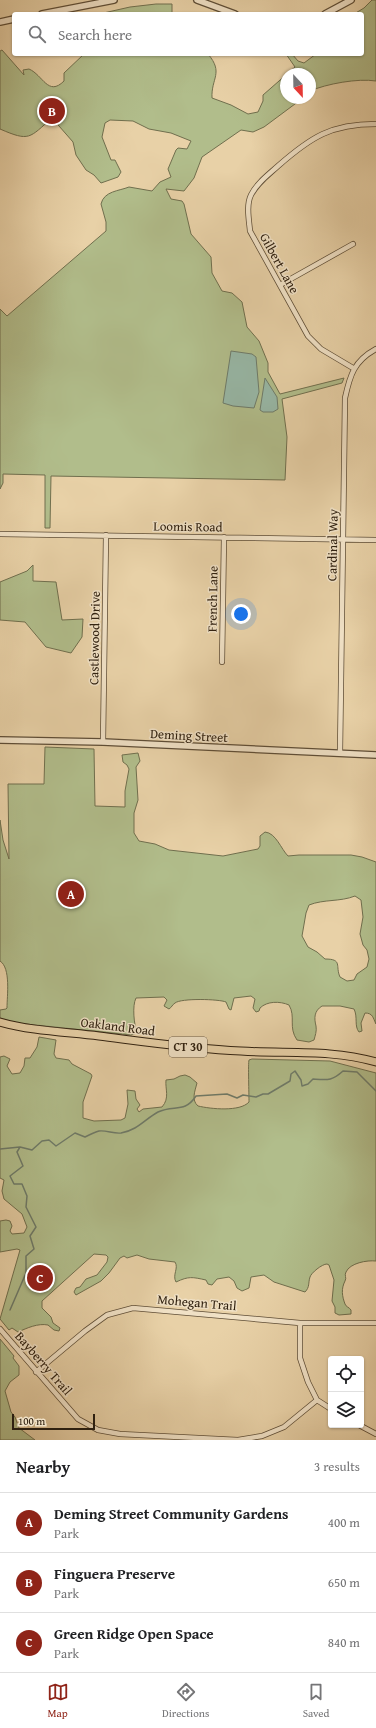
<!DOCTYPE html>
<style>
:root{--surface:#fff;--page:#f2f2f2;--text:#202124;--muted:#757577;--line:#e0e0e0;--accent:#8f2418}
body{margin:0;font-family:"Gentium Book Plus",serif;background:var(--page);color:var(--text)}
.controls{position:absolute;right:12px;bottom:12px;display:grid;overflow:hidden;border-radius:4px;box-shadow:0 1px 3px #0004}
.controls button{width:36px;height:36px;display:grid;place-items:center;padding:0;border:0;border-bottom:1px solid var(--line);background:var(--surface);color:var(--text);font:20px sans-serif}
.compass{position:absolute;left:280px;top:68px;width:36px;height:36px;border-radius:50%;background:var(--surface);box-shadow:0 1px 3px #0004;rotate:158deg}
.scale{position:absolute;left:12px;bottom:10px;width:83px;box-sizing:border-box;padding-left:4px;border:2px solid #302110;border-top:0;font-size:11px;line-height:14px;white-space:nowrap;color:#302110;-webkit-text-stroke:3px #f0e1c6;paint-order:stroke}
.you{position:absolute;left:241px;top:614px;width:14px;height:14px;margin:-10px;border:3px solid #fff;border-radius:50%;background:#1a73e8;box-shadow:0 0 0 6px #1a73e833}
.badge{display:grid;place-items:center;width:26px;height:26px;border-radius:50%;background:var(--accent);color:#fff;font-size:13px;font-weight:700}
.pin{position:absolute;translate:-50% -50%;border:2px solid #fff;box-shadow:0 1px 4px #0006}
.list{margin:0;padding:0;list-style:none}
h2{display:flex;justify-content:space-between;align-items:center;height:52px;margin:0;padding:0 16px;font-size:17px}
h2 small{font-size:13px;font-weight:400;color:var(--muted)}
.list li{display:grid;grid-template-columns:26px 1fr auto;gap:12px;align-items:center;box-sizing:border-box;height:60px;padding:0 16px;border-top:1px solid var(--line)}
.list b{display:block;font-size:15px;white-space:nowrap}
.list p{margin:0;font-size:13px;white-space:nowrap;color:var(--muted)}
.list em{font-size:13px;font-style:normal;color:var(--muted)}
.icon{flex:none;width:22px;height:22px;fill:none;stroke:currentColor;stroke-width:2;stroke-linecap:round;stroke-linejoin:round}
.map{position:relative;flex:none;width:376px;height:1440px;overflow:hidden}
.search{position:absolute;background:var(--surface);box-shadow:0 1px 3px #0004;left:12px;right:12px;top:12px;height:44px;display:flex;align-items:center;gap:10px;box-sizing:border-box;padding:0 14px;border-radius:4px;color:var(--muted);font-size:15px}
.sheet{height:232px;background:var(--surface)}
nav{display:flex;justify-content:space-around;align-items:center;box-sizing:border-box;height:56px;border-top:1px solid var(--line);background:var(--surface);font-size:11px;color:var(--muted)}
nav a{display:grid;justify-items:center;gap:2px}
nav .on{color:var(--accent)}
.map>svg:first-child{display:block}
</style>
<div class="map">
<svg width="376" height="1440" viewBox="0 0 376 1440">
<rect width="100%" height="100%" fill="#e8d1a7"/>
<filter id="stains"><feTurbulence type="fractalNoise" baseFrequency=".005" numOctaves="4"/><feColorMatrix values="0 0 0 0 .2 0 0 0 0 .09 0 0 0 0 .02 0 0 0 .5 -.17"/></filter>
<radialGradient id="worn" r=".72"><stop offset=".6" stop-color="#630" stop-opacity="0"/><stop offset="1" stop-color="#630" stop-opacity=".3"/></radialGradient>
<path fill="#b1bd8b" stroke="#706f4e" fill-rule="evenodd" d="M372,0H376V81C358,78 326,84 310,91V74H286V98H302L299,101L264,127L253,132L241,130L202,157L194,178L184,191L166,189L171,199L182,201L184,204L191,234L211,257L212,273L222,291L232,293L242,302L247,327L259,341L268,363V372L280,394L344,378L342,383L282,399L287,437L285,480L51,476L50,528H45V475L3,474V483L0,489V309L7,316L106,231V222L101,204C104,191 119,191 129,187L152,191L160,182L171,177L168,169L176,150L178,148L187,149L191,141L171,133L149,129L133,121L110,120L105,123L102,137L111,160H115L121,172L118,177L101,183L94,175L86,170L76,155L73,142L52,118C29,138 30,142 0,129V51L2,50L24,75L23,70L29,69C43,75 48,97 64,81V73L84,54H208C224,73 211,78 212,98L231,105L248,114L258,112L263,101V95L295,67L286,54H292L298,61L304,63L316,54H362V14H354L364,8Z
M156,4H172V14H99L130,7Z
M33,565V581L56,582L62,620L83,619L82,637L71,653L46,647L25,622L0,620V582L27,571Z
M45,747L94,749L95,806L125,807V791L129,769L127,765L123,762L122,755L138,753L140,761L136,767L138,800L134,813V833L139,841L155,844L169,850L223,856L258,849L260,846V836L265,832C276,833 281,849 288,856L299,855H351L362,857L376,862V1024C373,1018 373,1013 365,1013L361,1023L362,1031L359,1032C354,1026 358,1017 354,1009L340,1006H322C314,1011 314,1018 316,1026C317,1031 315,1036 314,1040L309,1042L297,1040C288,1027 296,1017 289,1005C280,1001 267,1001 260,1008L259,1011L256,1012L253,1008L255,999L251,996L234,998L231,1010L229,1009L226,1002C219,999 181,998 175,1003C172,1005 172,1007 169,1009L164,1006L167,1000L164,997L136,998C132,1006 134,1024 137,1033L131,1035L7,1022L0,1019V1010L6,1009L7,1008C7,996 11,968 0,961V820L3,840L9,859L8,784H44ZM355,896L361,900L363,917L360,934L363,945L367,950L369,959L367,967L357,974L354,980L347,981L340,977C335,966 343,959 325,959L317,952L308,947L302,936L306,913L309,905C324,899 340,902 355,896Z
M39,1037L56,1040L54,1054L56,1058L69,1060L72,1064L91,1074L92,1076L83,1102V1118L94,1121L121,1120L125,1118L128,1104L127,1090L135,1091L136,1099L140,1105L137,1109L139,1112L143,1109L162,1107C170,1098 165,1089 166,1080L174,1079L180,1076L185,1075L190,1077L197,1083C195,1091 191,1100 198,1106C211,1109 240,1112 249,1102C249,1095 248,1063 249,1060L252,1059L330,1061L376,1073V1261C367,1260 350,1263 346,1272C344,1275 347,1278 345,1281C341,1289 342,1296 345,1304C346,1307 349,1307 351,1310V1314L339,1315L335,1313V1307L332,1301L334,1280L329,1265L327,1264C322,1264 311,1273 310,1277C308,1283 310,1287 305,1292L274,1282L264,1275L251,1277L249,1288L242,1291L237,1288L234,1281L229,1277L217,1279L212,1285L208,1284L206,1280C192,1277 189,1276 176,1282C172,1275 179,1268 175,1262L149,1259L137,1255L127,1258L124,1256L120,1258L109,1273L101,1281L76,1295L74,1292L76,1288L80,1287L86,1279L97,1275L107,1262L108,1257L106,1255L94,1254L42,1301V1308L51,1317L53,1323L60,1328L59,1331L54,1330L48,1325C38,1323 27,1328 18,1332L12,1328L9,1330L0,1319L20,1250L17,1249L0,1252V1221L6,1220L10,1221L12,1226L10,1231L12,1234L24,1233L27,1227L22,1214L4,1199L2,1191L4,1180L0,1178V1057L4,1056L10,1059L7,1066L12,1074L20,1073L24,1066L25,1058H30L37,1047Z
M0,1339L14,1356L13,1358L19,1366V1375L10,1382L5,1391L11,1412L15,1417L19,1428L35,1440H0Z"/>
<path fill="#97b7a6" stroke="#6e7b6a" d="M231,351L252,354L256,357L259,392L254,408L233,406L223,403Z
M265,378L277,397L278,409L273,412H263L260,410Z"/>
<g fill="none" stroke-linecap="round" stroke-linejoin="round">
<path stroke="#6e7b6a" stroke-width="1.5" d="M0,1149L20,1147
M10,1310L26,1273V1256L34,1249L30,1236L36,1227L26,1207L27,1196L22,1184H14L10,1176L23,1166L17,1152L20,1147L32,1150L42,1141L49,1140L56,1146L75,1133L85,1137C89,1135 95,1132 99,1131C106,1130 114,1134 121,1133C138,1130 145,1119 158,1112C174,1104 184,1114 196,1096L227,1094L237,1098L243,1095L256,1097L263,1094H268L290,1081L291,1074L295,1071L301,1080L302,1086L308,1084L313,1079C328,1080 332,1081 343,1071L357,1072L376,1091"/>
<defs>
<path id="minor" d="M280,285L353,244
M353,368L321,349L308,336L250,231C249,220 246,205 251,195C257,183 268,175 278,166C311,137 331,124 376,124
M0,534L376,540
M222,662L224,537
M103,742L106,535
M340,753L345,398C350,375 354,361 376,349
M300,1323V1358L308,1382L317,1400L331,1409
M0,1329L78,1419L98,1430L120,1434L238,1440L262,1436L284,1427L317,1400
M36,1372L85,1331L107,1315L133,1308L300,1323H376
M359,1425L376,1434"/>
<path id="tertiary" d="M197,0L235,14
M42,14L114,0
M325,14L351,0
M0,22L14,19
M0,740L103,742L376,755"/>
<path id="primary" d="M0,1022C31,1031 67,1032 99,1036C146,1042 193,1049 241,1051C287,1054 331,1049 376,1062"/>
</defs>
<use href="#minor" stroke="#5e4d36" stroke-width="6"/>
<use href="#tertiary" stroke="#5e4d36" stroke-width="8"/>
<use href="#primary" stroke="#302110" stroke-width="9"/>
<use href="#minor" stroke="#f0e1c6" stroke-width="4.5"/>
<use href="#tertiary" stroke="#f0e1c6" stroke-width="5.5"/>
<use href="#primary" stroke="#e8d1a7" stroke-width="7"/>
</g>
<g text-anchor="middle" stroke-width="3" stroke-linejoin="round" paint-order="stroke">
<rect fill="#f0e1c6" stroke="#6a5b47" stroke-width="1" x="169" y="1037" width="38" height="20" rx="3"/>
<g font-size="12" font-weight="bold" fill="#302110">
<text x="188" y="1051">CT 30</text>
</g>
<g font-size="13" fill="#302110" stroke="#f0e1c6">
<text transform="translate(280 263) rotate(61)" y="5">Gilbert Lane</text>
<text transform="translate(188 526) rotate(1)" y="5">Loomis Road</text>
<text transform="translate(332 545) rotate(-89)" y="5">Cardinal Way</text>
<text transform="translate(212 599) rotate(-89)" y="5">French Lane</text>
<text transform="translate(94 638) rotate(-89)" y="5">Castlewood Drive</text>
<text transform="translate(189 735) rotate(3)" y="5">Deming Street</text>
<text transform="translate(118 1026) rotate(7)" y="5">Oakland Road</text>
<text transform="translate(197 1302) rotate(5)" y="5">Mohegan Trail</text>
<text transform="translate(44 1363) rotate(49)" y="5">Bayberry Trail</text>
</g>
</g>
<rect width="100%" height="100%" filter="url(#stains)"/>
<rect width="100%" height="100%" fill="url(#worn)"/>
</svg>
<div class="controls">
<button><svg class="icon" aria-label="locate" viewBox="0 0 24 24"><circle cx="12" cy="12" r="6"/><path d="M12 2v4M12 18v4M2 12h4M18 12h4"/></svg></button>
<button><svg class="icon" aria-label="layers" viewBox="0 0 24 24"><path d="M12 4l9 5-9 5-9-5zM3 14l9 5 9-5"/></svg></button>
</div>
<svg class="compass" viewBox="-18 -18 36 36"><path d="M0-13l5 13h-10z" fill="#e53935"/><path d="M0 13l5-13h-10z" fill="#757577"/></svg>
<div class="scale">100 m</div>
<div class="you"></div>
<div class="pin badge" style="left:71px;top:894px">A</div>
<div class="pin badge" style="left:52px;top:111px">B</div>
<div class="pin badge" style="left:40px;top:1278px">C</div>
<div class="search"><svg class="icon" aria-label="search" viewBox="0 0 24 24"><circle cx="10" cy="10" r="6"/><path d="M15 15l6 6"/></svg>Search here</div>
</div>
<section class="sheet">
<h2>Nearby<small>3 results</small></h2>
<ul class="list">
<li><span class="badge">A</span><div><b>Deming Street Community Gardens</b><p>Park</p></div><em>400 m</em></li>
<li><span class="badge">B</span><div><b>Finguera Preserve</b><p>Park</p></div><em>650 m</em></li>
<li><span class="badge">C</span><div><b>Green Ridge Open Space</b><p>Park</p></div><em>840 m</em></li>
</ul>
</section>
<nav>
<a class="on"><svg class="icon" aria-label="map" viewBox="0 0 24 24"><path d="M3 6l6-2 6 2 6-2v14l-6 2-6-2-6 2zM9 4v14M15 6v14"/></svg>Map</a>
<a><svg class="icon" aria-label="directions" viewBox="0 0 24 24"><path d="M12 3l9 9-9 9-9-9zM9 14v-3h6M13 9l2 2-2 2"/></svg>Directions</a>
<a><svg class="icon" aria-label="saved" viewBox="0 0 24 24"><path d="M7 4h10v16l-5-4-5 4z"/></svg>Saved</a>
</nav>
